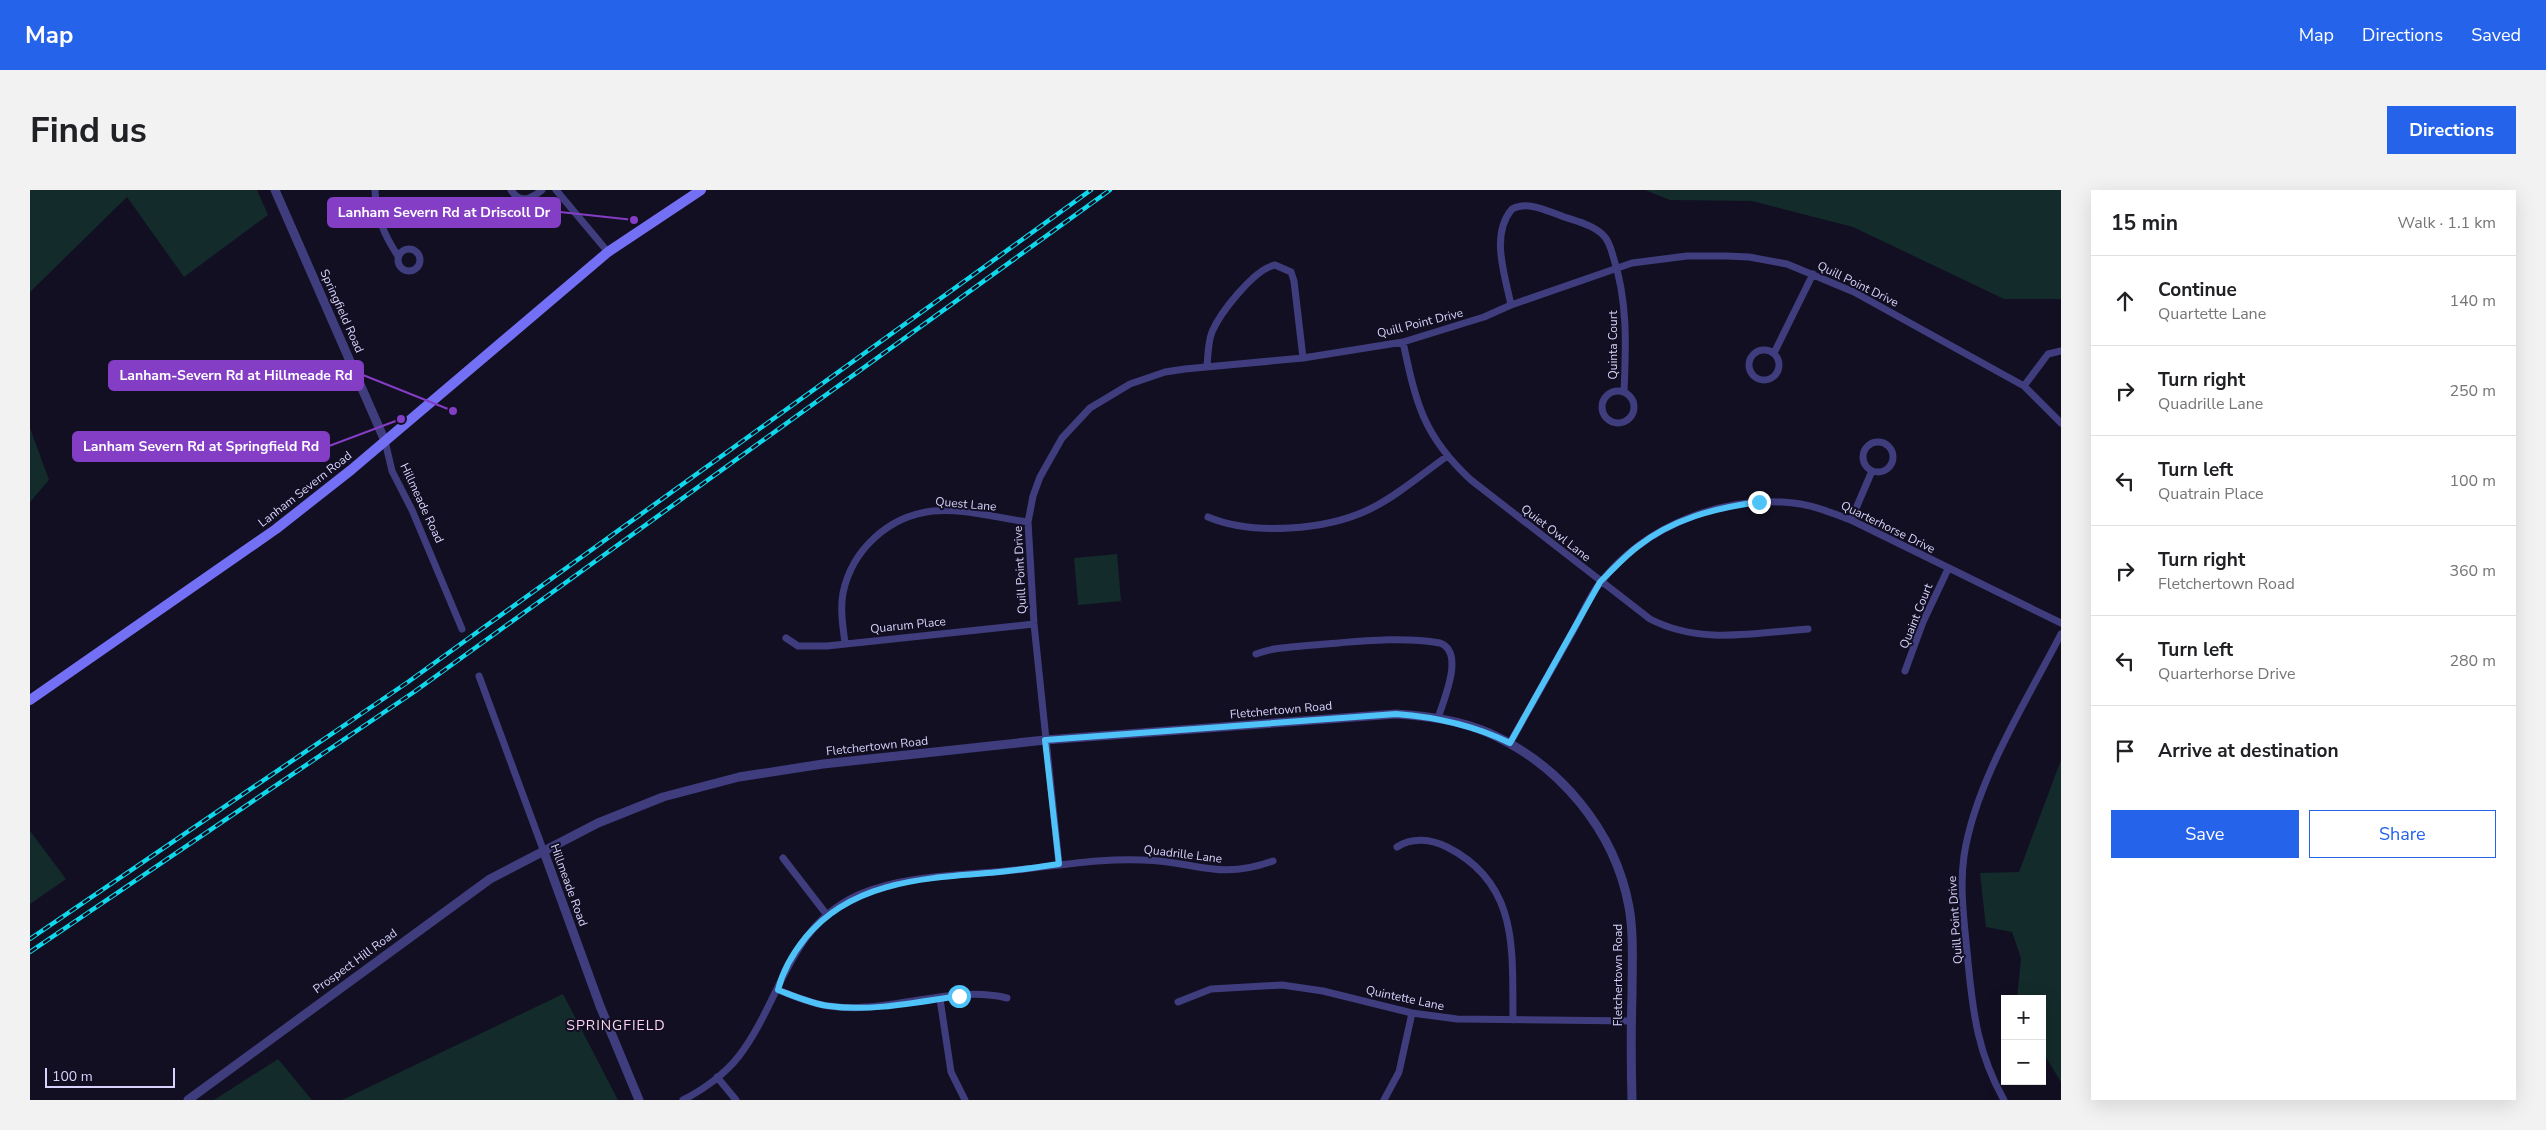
<!DOCTYPE html>
<meta charset="utf-8">
<style>
:root{--surface:#fff;--page:#f2f2f2;--text:#202124;--muted:#757577;--line:#e0e0e0;--accent:#2563eb}
body{margin:0;font-family:"Nunito Sans",sans-serif;background:var(--page);color:var(--text)}
.controls{position:absolute;right:15px;bottom:15px;display:grid;overflow:hidden;border-radius:0px;box-shadow:0 5px 20px #0002}
.controls button{width:45px;height:45px;display:grid;place-items:center;padding:0;border:0;border-bottom:1px solid var(--line);background:var(--surface);color:var(--text);font:25px sans-serif}
.scale{position:absolute;left:15px;bottom:12px;width:130px;box-sizing:border-box;padding-left:5px;border:2px solid #d7d3fc;border-top:0;font-size:14px;line-height:18px;white-space:nowrap;color:#d7d3fc;-webkit-text-stroke:4px #120f22;paint-order:stroke}
.stop{position:absolute;width:15px;height:15px;margin:-11px;border:4px solid #4fc3f7;border-radius:50%;background:#fff}
.stop.end{background:#4fc3f7;border-color:#fff;box-shadow:0 1px 5px #0008}
.list{margin:0;padding:0;list-style:none}
h2{display:flex;justify-content:space-between;align-items:center;height:65px;margin:0;padding:0 20px;font-size:21px}
h2 small{font-size:16px;font-weight:400;color:var(--muted)}
.list li{display:grid;grid-template-columns:32px 1fr auto;gap:15px;align-items:center;box-sizing:border-box;height:90px;padding:0 20px;border-top:1px solid var(--line)}
.list b{display:block;font-size:19px;white-space:nowrap}
.list p{margin:0;font-size:16px;white-space:nowrap;color:var(--muted)}
.list em{font-size:16px;font-style:normal;color:var(--muted)}
.actions{display:flex;gap:10px;padding:15px 20px}
.actions a{flex:1;padding:11px 0;border:1px solid var(--accent);border-radius:0px;text-align:center;font-size:18px;color:var(--accent)}
.actions .main{background:var(--accent);color:#fff}
.icon{flex:none;width:28px;height:28px;fill:none;stroke:currentColor;stroke-width:2;stroke-linecap:round;stroke-linejoin:round}
.map{position:relative;flex:none;width:2031px;height:910px;overflow:hidden;border-radius:0px}
header{display:flex;align-items:center;gap:30px;box-sizing:border-box;height:70px;padding:0 25px;background:var(--accent);color:#fff}
header strong{font-size:24px}
nav{display:flex;gap:28px;margin-inline-start:auto;font-size:18px}
.intro{display:flex;align-items:center;justify-content:space-between;box-sizing:border-box;height:120px;padding:0 30px}
h1{margin:0;font-size:35px}
.button{padding:12px 22px;border-radius:0px;background:var(--accent);color:#fff;font-size:18px;font-weight:700}
main{display:flex;gap:30px;padding:0 30px}
aside{flex:1;background:var(--surface);border-radius:0px;box-shadow:0 5px 20px #0002}
.map>svg:first-child{display:block}
</style>
<header>
<strong>Map</strong>
<nav><a>Map</a><a>Directions</a><a>Saved</a></nav>
</header>
<div class="intro"><h1>Find us</h1><a class="button">Directions</a></div>
<main>
<div class="map">
<svg width="2031" height="910" viewBox="0 0 2031 910">
<rect width="100%" height="100%" fill="#120f22"/>
<path fill="#132b2a" d="M0,0H227L238,25L154,87L97,7L0,102Z
M1615,0H2031V109H1974L1823,37L1722,11L1640,10Z
M0,238L19,290L0,312Z
M1087,364L1091,411L1048,415L1044,368Z
M2031,570V892L2012,861V809H1987L1991,768L1982,742L1956,737L1950,683L1989,682Z
M0,641L36,689L0,714Z
M533,804L588,910H312Z
M248,869L282,910H184Z"/>
<g fill="none" stroke-linecap="round" stroke-linejoin="round">
<path stroke="#3f3d7e" stroke-width="7" d="M345,0C346,26 354,45 368,66
M481,0C490,14 501,9 512,0
M526,0L578,62
M368 70a11 11 0 1 1 22 0a11 11 0 1 1-22 0Z
M1481,115C1475,85 1460,45 1482,19C1497,11 1515,20 1529,25C1544,31 1563,34 1574,46C1579,51 1581,59 1583,66C1598,111 1596,156 1594,202
M1373,152C1386,213 1393,246 1441,290L1620,429C1670,455 1724,443 1778,439
M1719 175a15 15 0 1 1 30 0a15 15 0 1 1-30 0Z
M1744,163L1783,84
M1177,176C1178,165 1178,152 1182,142C1190,123 1224,79 1245,75L1261,82L1264,91L1273,168
M1994,196L2018,164L2031,161
M1572 217a16 16 0 1 1 32 0a16 16 0 1 1-32 0Z
M355,251L362,281L382,320L432,439
M1833 267a15 15 0 1 1 30 0a15 15 0 1 1-30 0Z
M1178,327C1223,346 1297,340 1340,319C1367,306 1392,284 1416,267
M1821,330L1842,281
M756,448L768,456H797L1004,434
M815,453C813,437 810,420 813,403C822,360 858,326 903,321C933,318 967,328 998,332
M1226,464C1244,457 1264,457 1283,455C1325,452 1369,446 1410,453C1435,462 1414,509 1408,528
M1875,481L1893,432L1918,379
M449,486L514,662
M1480,553C1501,516 1522,478 1543,441C1552,425 1559,406 1571,392C1615,336 1692,305 1763,313C1783,315 1802,323 1821,330L2031,433
M1367,657C1382,647 1401,649 1417,657C1490,694 1482,761 1483,830
M753,668L797,725
M1029,674L1004,434L998,332L1003,306L1010,287L1032,248L1060,218L1100,194L1135,182L1155,179L1273,168L1373,152L1454,127L1481,115L1602,73L1657,66H1696L1719,67L1757,74L1824,102L1994,196L2031,233
M748,800C764,806 781,814 799,816C857,825 920,794 977,808
M910,809L921,882L935,910
M1148,812L1181,799L1252,795L1293,801L1382,823L1427,829L1602,831
M687,887L706,910
M653,910C673,900 695,884 709,866C751,811 758,737 828,705C877,684 933,686 985,680C1028,676 1070,668 1113,670C1166,671 1187,691 1243,671
M1354,910L1369,882L1382,823
M1974,910C1948,864 1943,824 1938,772C1935,737 1929,701 1934,666C1945,592 1997,510 2031,444"/>
<path stroke="#3f3d7e" stroke-width="9" d="M245,0L355,251
M514,662L570,816L609,910
M158,910L460,689L568,633L633,607L709,587L793,574L1015,550L1366,524C1398,526 1429,530 1459,543C1529,574 1585,640 1599,717C1604,745 1602,775 1602,804C1601,839 1601,875 1602,910"/>
<path stroke="#7370f6" stroke-width="10" d="M0,510L246,339L321,280L578,62L671,0"/>
<defs>
<path id="rail" d="M0,749L378,492L1061,0
M0,762L384,502L1080,0"/>
</defs>
<use href="#rail" stroke="#0fd7ec" stroke-width="4.5"/>
<use href="#rail" stroke="#120f22" stroke-width="2.5" stroke-dasharray="8" stroke-linecap="butt"/>
</g>
<g fill="none" stroke-linecap="round" stroke-linejoin="round">
<path stroke="#4fc3f7" stroke-width="6" d="M929,806C888,812 841,822 799,816C782,814 764,806 748,800C753,779 763,763 776,747C824,689 900,688 969,682C989,680 1009,677 1029,674L1015,550L1366,524C1407,527 1443,535 1480,553L1570,392C1582,380 1594,367 1607,357C1642,329 1685,318 1729,312"/>
</g>
<g text-anchor="middle" stroke-width="4" stroke-linejoin="round" paint-order="stroke">
<g font-size="12" fill="#d7d3fc" stroke="#120f22">
<text transform="translate(1828 94) rotate(26)" y="4">Quill Point Drive</text>
<text transform="translate(312 121) rotate(66)" y="4">Springfield Road</text>
<text transform="translate(1390 133) rotate(-14)" y="4">Quill Point Drive</text>
<text transform="translate(1583 155) rotate(-90)" y="4">Quinta Court</text>
<text transform="translate(275 299) rotate(-38)" y="4">Lanham Severn Road</text>
<text transform="translate(392 313) rotate(65)" y="4">Hillmeade Road</text>
<text transform="translate(936 314) rotate(5)" y="4">Quest Lane</text>
<text transform="translate(1858 337) rotate(26)" y="4">Quarterhorse Drive</text>
<text transform="translate(1526 343) rotate(38)" y="4">Quiet Owl Lane</text>
<text transform="translate(990 380) rotate(-93)" y="4">Quill Point Drive</text>
<text transform="translate(1886 426) rotate(-68)" y="4">Quaint Court</text>
<text transform="translate(878 435) rotate(-6)" y="4">Quarum Place</text>
<text transform="translate(1251 520) rotate(-5)" y="4">Fletchertown Road</text>
<text transform="translate(847 556) rotate(-6)" y="4">Fletchertown Road</text>
<text transform="translate(1153 664) rotate(7)" y="4">Quadrille Lane</text>
<text transform="translate(539 695) rotate(70)" y="4">Hillmeade Road</text>
<text transform="translate(1925 730) rotate(-94)" y="4">Quill Point Drive</text>
<text transform="translate(325 771) rotate(-36)" y="4">Prospect Hill Road</text>
<text transform="translate(1588 785) rotate(-90)" y="4">Fletchertown Road</text>
<text transform="translate(1375 808) rotate(12)" y="4">Quintette Lane</text>
</g>
<g font-size="14" letter-spacing="1" fill="#fcd5ee" stroke="#120f22">
<text x="586" y="840">SPRINGFIELD</text>
</g>
</g>
<path fill="none" stroke="#843dc5" stroke-width="2" d="M604 30L530 22M423 221L333 185M371 229L299 256"/>
<g fill="#843dc5" stroke="#120f22" stroke-width="2">
<circle cx="604" cy="30" r="5"/>
<circle cx="423" cy="221" r="5"/>
<circle cx="371" cy="229" r="5"/>
</g>
<g fill="#843dc5" stroke="#843dc5" stroke-width="2">
<rect x="298" y="8" width="232" height="29" rx="5"/>
<rect x="79" y="171" width="254" height="29" rx="5"/>
<rect x="43" y="242" width="256" height="29" rx="5"/>
</g>
<g font-size="14" text-anchor="middle" font-weight="bold" fill="#fff">
<text x="414" y="27">Lanham Severn Rd at Driscoll Dr</text>
<text x="206" y="190">Lanham-Severn Rd at Hillmeade Rd</text>
<text x="171" y="261">Lanham Severn Rd at Springfield Rd</text>
</g>
</svg>
<div class="controls">
<button>+</button>
<button>−</button>
</div>
<div class="scale">100 m</div>
<div class="stop" style="left:929px;top:806px"></div>
<div class="stop end" style="left:1729px;top:312px"></div>
</div>
<aside>
<h2>15 min<small>Walk · 1.1 km</small></h2>
<ul class="list">
<li><svg class="icon" aria-label="ahead" viewBox="0 0 24 24"><path d="M12 20V5M6 11l6-6 6 6"/></svg><div><b>Continue</b><p>Quartette Lane</p></div><em>140 m</em></li>
<li><svg class="icon" aria-label="right" viewBox="0 0 24 24"><path d="M7 20v-9h11M14 6l5 5-5 5"/></svg><div><b>Turn right</b><p>Quadrille Lane</p></div><em>250 m</em></li>
<li><svg class="icon" aria-label="left" viewBox="0 0 24 24"><path d="M17 20v-9H6M10 6l-5 5 5 5"/></svg><div><b>Turn left</b><p>Quatrain Place</p></div><em>100 m</em></li>
<li><svg class="icon" aria-label="right" viewBox="0 0 24 24"><path d="M7 20v-9h11M14 6l5 5-5 5"/></svg><div><b>Turn right</b><p>Fletchertown Road</p></div><em>360 m</em></li>
<li><svg class="icon" aria-label="left" viewBox="0 0 24 24"><path d="M17 20v-9H6M10 6l-5 5 5 5"/></svg><div><b>Turn left</b><p>Quarterhorse Drive</p></div><em>280 m</em></li>
<li><svg class="icon" aria-label="arrive" viewBox="0 0 24 24"><path d="M6 21V4h12l-3 4 3 4H6"/></svg><div><b>Arrive at destination</b></div></li>
</ul>
<div class="actions"><a class="main">Save</a><a>Share</a></div>
</aside>
</main>
